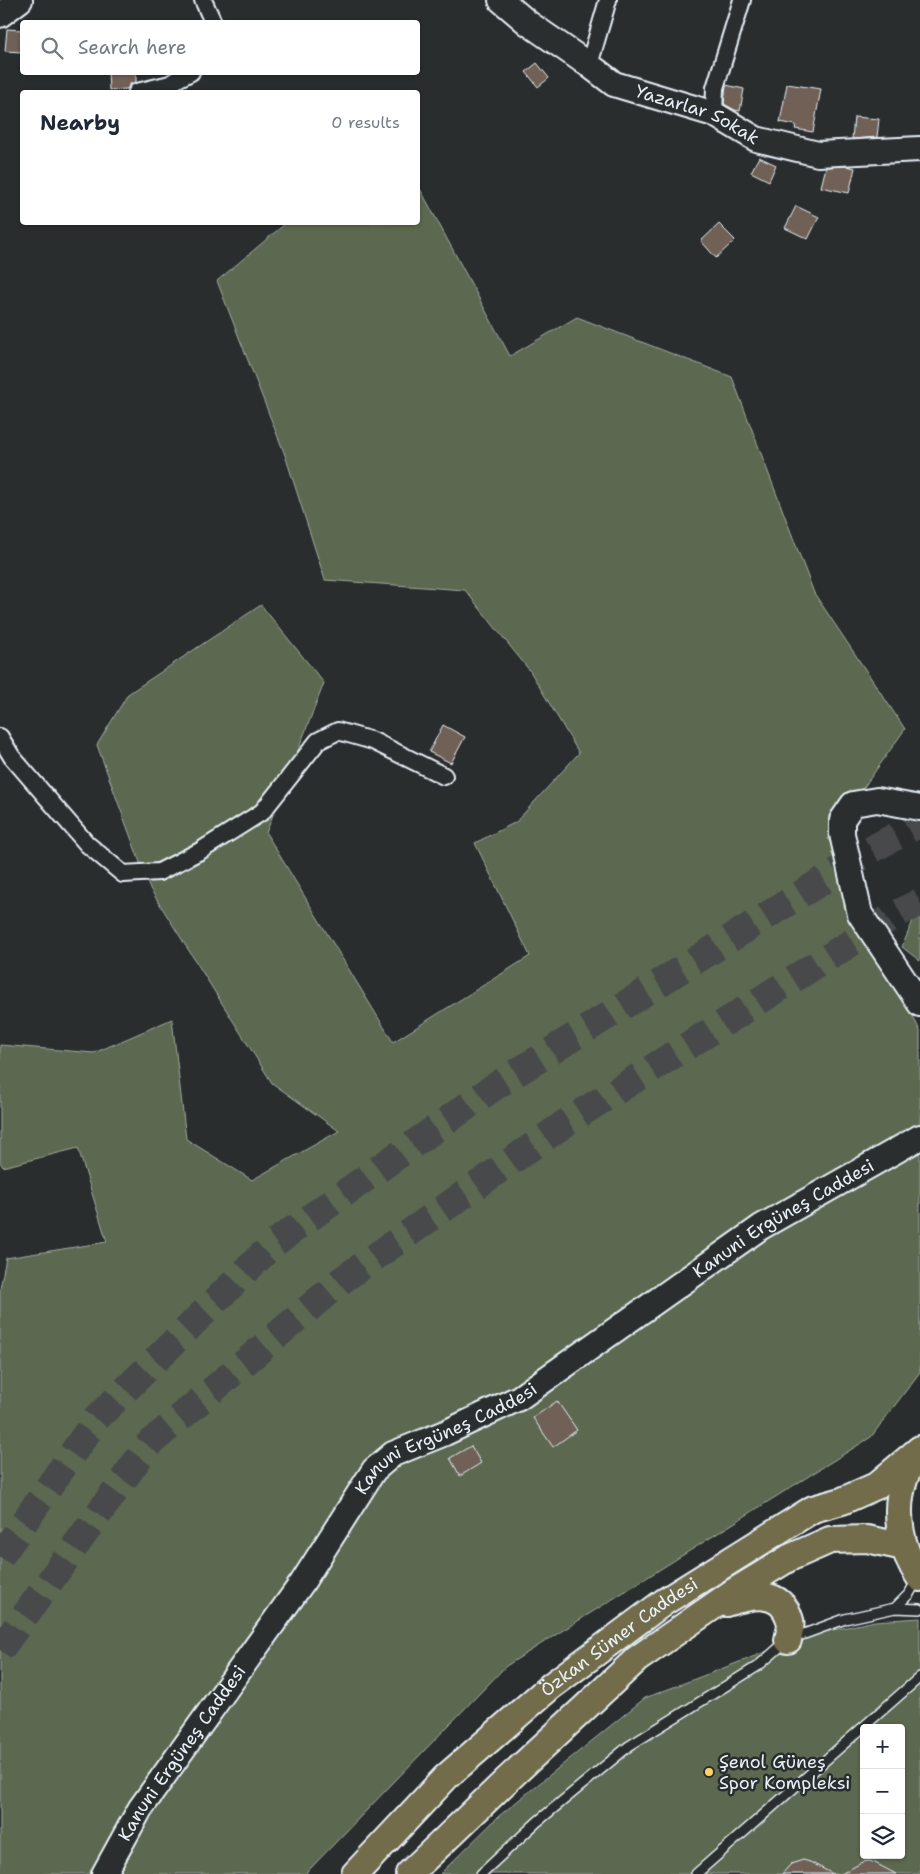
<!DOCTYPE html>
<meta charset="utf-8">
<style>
:root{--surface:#fff;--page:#f2f2f3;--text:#1f2937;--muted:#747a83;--line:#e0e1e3}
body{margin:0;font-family:"Shantell Sans",sans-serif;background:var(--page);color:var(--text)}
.controls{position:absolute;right:15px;bottom:15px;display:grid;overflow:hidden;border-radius:5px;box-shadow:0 1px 4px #0004}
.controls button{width:45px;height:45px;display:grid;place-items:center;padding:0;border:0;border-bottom:1px solid var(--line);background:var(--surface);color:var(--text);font:25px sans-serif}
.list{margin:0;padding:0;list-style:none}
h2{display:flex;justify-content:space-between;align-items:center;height:65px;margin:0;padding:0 20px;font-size:21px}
h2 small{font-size:16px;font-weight:400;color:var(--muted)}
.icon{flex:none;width:28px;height:28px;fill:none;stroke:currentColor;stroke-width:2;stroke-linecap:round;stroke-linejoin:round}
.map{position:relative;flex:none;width:920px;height:1874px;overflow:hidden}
.search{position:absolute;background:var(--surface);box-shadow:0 1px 4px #0004;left:20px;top:20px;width:400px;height:55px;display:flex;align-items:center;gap:12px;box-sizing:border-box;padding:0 18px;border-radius:5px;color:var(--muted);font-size:19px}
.panel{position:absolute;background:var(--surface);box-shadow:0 1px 4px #0004;left:20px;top:90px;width:400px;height:135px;border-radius:5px}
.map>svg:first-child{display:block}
</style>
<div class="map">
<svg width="920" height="1874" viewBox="0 0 920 1874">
<rect width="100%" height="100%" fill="#2a2d2e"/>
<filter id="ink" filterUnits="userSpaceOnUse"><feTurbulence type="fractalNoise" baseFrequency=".02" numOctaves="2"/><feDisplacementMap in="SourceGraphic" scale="10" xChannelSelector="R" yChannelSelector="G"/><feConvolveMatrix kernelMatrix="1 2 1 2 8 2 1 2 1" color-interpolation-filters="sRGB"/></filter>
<g filter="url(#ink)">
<path fill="#5c6850" stroke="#a2aca4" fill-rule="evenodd" d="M418,185L510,356L577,317L732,377L814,593L905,729L828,838L920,1031V1372L871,1437L506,1666L305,1874H0V1289L6,1258L107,1242L78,1148L3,1167L0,1162V1045L94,1053L172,1019L186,1139L252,1180L339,1131L272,1083L149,887L97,745L128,694L261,605L324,683L266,833L393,1042L530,956L475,843L516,822L579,753L530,671L465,590L325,580L285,455L217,281L286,223L418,222Z
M920,904V961L902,947Z
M920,1618V1874H440L499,1816L645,1698L810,1635L875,1621ZM864,1728H901V1855H864Z"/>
<path fill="#706157" stroke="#e8f1f8" d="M7,29L22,30V52L5,51Z
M537,63L549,78L538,87L526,72Z
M108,72H136V82L130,84L127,89L109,90Z
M787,84L821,89L813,132L795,129L796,125L780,122Z
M726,85L744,89L740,111L735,110L724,104Z
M854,117L879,119L877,137L852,139Z
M759,157L776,165L769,181L751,172Z
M846,166L855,168L849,193L821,187L826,167Z
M796,206L819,217L808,239L785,228Z
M719,224L735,240L716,258L701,241Z
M443,725L465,737L451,763L429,752Z
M557,1401L577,1430L553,1447L533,1418Z
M471,1446L481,1463L460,1476L450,1458Z
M803,1860L810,1862L833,1874H782L791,1864Z
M869,1861L875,1863L896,1874H841L863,1862Z"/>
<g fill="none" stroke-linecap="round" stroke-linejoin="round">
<path stroke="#464a4c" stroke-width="28" stroke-dasharray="28 14" stroke-linecap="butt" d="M0,1557L97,1418L273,1244L494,1087L876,847L920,823
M0,1650L149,1444L342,1280L567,1122L895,915L920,902"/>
<defs>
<path id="lane" d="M917,1580L909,1594L895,1608L920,1609
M481,1874L537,1822L629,1746L758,1666L788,1640L845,1619L895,1608
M696,1874L920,1677"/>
<path id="street" d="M203,0L213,22
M589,65L608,0
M137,92L170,84L179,78L191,72
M714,114L715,88L742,0
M0,737L12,757L87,844L123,874L159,872L200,851L262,812L318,741L338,731L373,741L444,776"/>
<g id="secondary">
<path id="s1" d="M501,0L528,23L589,65L614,84L714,114L756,139L818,154L920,149"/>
<path d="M0,15L20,0"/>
<path d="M920,808L877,800L853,804L842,820V834L860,914L920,1004"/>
<path id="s2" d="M104,1874L140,1809L302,1583L374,1470L393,1454L445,1433L519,1398L761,1227L920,1137"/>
</g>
<g id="primary">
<path d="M916,1455C912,1463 906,1472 904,1480C893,1513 901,1551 920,1578"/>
<path d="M726,1603C750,1596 780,1587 790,1620C792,1626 789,1634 788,1640"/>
<path id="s3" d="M355,1874L446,1777L551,1686L664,1602L813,1509L842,1501L876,1486L920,1449"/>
<path d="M409,1874L507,1780L637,1659L735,1591L789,1558L830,1540L867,1539L904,1547"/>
</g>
</defs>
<use href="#lane" stroke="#e8f1f8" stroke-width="12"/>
<use href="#street" stroke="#e8f1f8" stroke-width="20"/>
<use href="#secondary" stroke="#e8f1f8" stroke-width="28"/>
<use href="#primary" stroke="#e8f1f8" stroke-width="30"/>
<use href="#lane" stroke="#2a2d2e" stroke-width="9"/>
<use href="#street" stroke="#2a2d2e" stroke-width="16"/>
<use href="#secondary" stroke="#2a2d2e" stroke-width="24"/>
<use href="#primary" stroke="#726c4b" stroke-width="26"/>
</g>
</g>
<circle fill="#ffd166" stroke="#2a2d2e" stroke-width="2" cx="709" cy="1772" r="5"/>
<g text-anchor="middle" stroke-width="5" stroke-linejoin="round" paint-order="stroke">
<g font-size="18" fill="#e8f1f8" stroke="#2a2d2e">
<text dy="6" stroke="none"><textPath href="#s1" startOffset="230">Yazarlar Sokak</textPath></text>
<text dy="6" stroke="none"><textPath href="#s2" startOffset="969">Kanuni Ergüneş Caddesi</textPath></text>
<text dy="6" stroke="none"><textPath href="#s2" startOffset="564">Kanuni Ergüneş Caddesi</textPath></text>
<text dy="6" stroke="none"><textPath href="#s3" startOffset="356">Özkan Sümer Caddesi</textPath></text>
<text dy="6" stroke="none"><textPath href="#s2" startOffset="144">Kanuni Ergüneş Caddesi</textPath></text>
</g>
<g font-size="18" fill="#e8f1f8" stroke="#2a2d2e" text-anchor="start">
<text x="719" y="1768">Şenol Güneş<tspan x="719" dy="21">Spor Kompleksi</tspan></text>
</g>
</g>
</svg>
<div class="controls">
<button>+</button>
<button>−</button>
<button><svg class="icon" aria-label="layers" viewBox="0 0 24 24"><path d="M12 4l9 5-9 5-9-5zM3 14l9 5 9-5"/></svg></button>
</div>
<div class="search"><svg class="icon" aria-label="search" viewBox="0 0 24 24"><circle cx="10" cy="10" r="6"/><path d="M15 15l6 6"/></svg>Search here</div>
<section class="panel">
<h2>Nearby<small>0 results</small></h2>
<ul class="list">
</ul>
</section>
</div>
